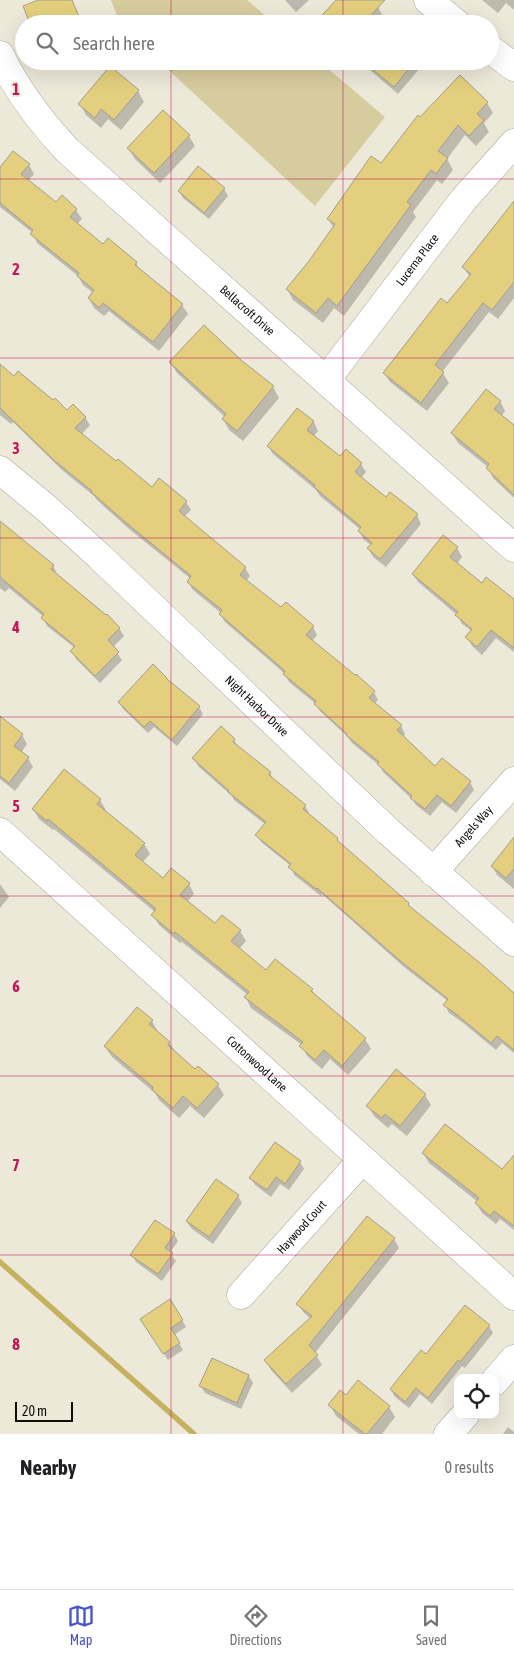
<!DOCTYPE html>
<style>
:root{--surface:#fff;--page:#f2f2f2;--text:#202124;--muted:#757577;--line:#e0e0e0;--accent:#4754c9}
body{margin:0;font-family:"Asap Condensed",sans-serif;background:var(--page);color:var(--text)}
.controls{position:absolute;right:15px;bottom:15px;display:grid;overflow:hidden;border-radius:10px;box-shadow:0 5px 20px #0002}
.controls button{width:45px;height:45px;display:grid;place-items:center;padding:0;border:0;border-bottom:1px solid var(--line);background:var(--surface);color:var(--text);font:25px sans-serif}
.scale{position:absolute;left:15px;bottom:12px;width:58px;box-sizing:border-box;padding-left:5px;border:2px solid #0f0e09;border-top:0;font-size:14px;line-height:18px;white-space:nowrap;color:#0f0e09;-webkit-text-stroke:4px #ede9d9;paint-order:stroke}
.list{margin:0;padding:0;list-style:none}
h2{display:flex;justify-content:space-between;align-items:center;height:65px;margin:0;padding:0 20px;font-size:21px}
h2 small{font-size:16px;font-weight:400;color:var(--muted)}
.icon{flex:none;width:28px;height:28px;fill:none;stroke:currentColor;stroke-width:2;stroke-linecap:round;stroke-linejoin:round}
.map{position:relative;flex:none;width:514px;height:1434px;overflow:hidden}
.search{position:absolute;background:var(--surface);box-shadow:0 5px 20px #0002;left:15px;right:15px;top:15px;height:55px;display:flex;align-items:center;gap:12px;box-sizing:border-box;padding:0 18px;border-radius:28px;color:var(--muted);font-size:19px}
.sheet{height:155px;background:var(--surface)}
nav{display:flex;justify-content:space-around;align-items:center;box-sizing:border-box;height:70px;border-top:1px solid var(--line);background:var(--surface);font-size:14px;color:var(--muted)}
nav a{display:grid;justify-items:center;gap:2px}
nav .on{color:var(--accent)}
.map>svg:first-child{display:block}
</style>
<div class="map">
<svg width="514" height="1434" viewBox="0 0 514 1434">
<rect width="100%" height="100%" fill="#ede9d9"/>
<path fill="#d7cc9d" d="M111,0H247L275,24H120Z
M159,61H319L385,117L315,206Z"/>
<path fill="#0003" d="M285,0H309L296,12Z
M338,0H370L378,7L384,18L379,24H321Z
M482,0H514V10L506,3L498,13Z
M370,61H416L420,68L398,94L371,71L367,64Z
M138,91L144,102L121,130L108,119L101,128L86,115L80,104Z
M487,103L493,113L484,123L489,132L476,146L465,135L447,159L453,170L442,184L437,180L413,212L416,217L344,316L334,308L323,323L293,300L287,289L334,228L328,219L381,165L420,118Z
M189,136L195,146L160,183L135,159L128,148Z
M29,165L34,174L28,181L56,204L76,210L82,219L77,224L103,246L136,263L141,272L182,305L188,314L159,351L109,311L104,316L94,308L89,299L93,293L83,285L78,276L37,243L33,233L0,207V169Z
M224,189L228,196L209,219L183,198L179,191Z
M514,207V298L498,319L489,312L442,372L449,383L427,411L390,382L384,373L448,305L470,277L463,267Z
M170,362L273,387L279,398L243,441L229,430L223,419L225,417L177,373Z
M0,366L14,377L67,411L85,417L90,425L81,435L152,489L186,502L191,510L184,517L245,568L250,576L246,581L281,609L313,627L317,635L312,641L374,692L378,700L374,704L401,726L405,734L403,737L435,768L470,782L474,790L456,813L442,802L430,816L416,805L413,800L383,772L380,766L352,743L348,737L320,711L316,704L289,682L284,673L225,622L220,614L221,613L193,590L188,582L191,579L129,529L97,500L94,496L62,470L13,422L11,424L0,415Z
M500,401L505,411L501,417L514,427V498L493,478L488,467L458,443L452,433Z
M298,409L314,422L318,431L313,437L340,458L361,464L366,472L361,478L386,499L417,515L421,524L386,567L373,557L368,548L371,545L364,540L359,531L361,530L320,496L316,490L273,454L268,446Z
M0,522L53,566L57,574L56,575L119,628L124,636L113,647L122,660L100,683L76,659L72,651L75,648L47,626L43,618L44,617L9,588L5,592L0,588Z
M443,537L457,548L462,557L457,564L482,584L514,601V652L496,638L482,655L472,646L467,637L472,631L462,624L457,615L418,582L413,574Z
M168,682L199,707L203,714L177,746L154,727L148,733L123,709L119,702Z
M0,725L22,735L27,744L21,753L28,758L33,767L15,791L0,779Z
M221,728L234,740L238,747L270,773L274,781L305,806L309,813L308,815L337,839L341,845L408,904L412,909L514,996V1053L502,1043L496,1050L462,1022L449,1013L445,1005L448,1001L404,967L322,894L321,896L294,875L291,866L261,842L257,835L265,824L234,800L232,796L198,766L194,758Z
M100,800L106,810L104,812L144,844L150,854L142,863L163,879L189,884L194,894L187,902L215,925L240,931L246,941L239,949L266,972L312,990L315,995L365,1039L371,1049L348,1075L330,1059L322,1069L307,1056L302,1045L251,1008L246,998L248,995L182,942L180,943L159,925L153,915L155,912L54,829L53,830L39,819L33,809Z
M514,839V889L497,875L492,866Z
M0,884L9,897L0,908Z
M152,1021L158,1032L169,1042L176,1053L195,1071L218,1085L224,1095L204,1118L190,1106L179,1118L159,1100L155,1093L112,1057L105,1047Z
M425,1095L431,1105L407,1136L392,1124L388,1128L374,1116L368,1106Z
M423,1153L502,1171L514,1170V1230L500,1219L496,1224L482,1213L476,1203L478,1202L429,1163Z
M300,1162L304,1169L289,1190L280,1184L271,1197L255,1185L251,1178Z
M238,1196L242,1203L213,1244L192,1229L187,1222Z
M174,1234L178,1241L170,1253L176,1261L162,1281L136,1262L132,1255Z
M394,1239L399,1248L315,1353L322,1365L292,1393L271,1370L266,1361L311,1319L304,1313L298,1304Z
M182,1320L186,1327L174,1335L183,1350L168,1360L146,1326Z
M489,1326L493,1333L465,1368L462,1366L432,1404L420,1394L409,1408L395,1397L391,1390L427,1356Z
M212,1360L249,1376L253,1383L241,1409L205,1393L200,1385Z
M346,1397L389,1407L395,1417L382,1434H359L336,1416L330,1405Z
M508,1427L514,1432V1434H503Z"/>
<g fill="none" stroke-linecap="round" stroke-linejoin="round">
<path stroke="#c5b160" stroke-width="5.5" d="M0,1262L194,1434"/>
</g>
<path fill="#e3cf7d" stroke="#a29e8f" d="M38,0H72L82,24H30L23,6Z
M336,0H385L363,24H314Z
M362,61H415L394,87Z
M110,66L139,90L114,120L101,109L95,118L78,104Z
M460,75L488,102L477,114L484,120L469,136L458,125L438,151L448,158L436,174L431,170L407,202L411,205L348,291L337,306L328,298L316,313L286,289L309,261L335,224L327,219L371,156L381,163L418,115L420,117Z
M163,110L190,135L154,173L127,148Z
M13,151L30,164L21,174L56,202L62,195L77,209L70,217L103,244L108,238L137,262L135,265L183,304L153,342L103,303L99,308L88,298L94,290L77,276L79,273L30,234L33,230L0,203V167Z
M198,166L225,188L204,213L178,191Z
M514,201V282L492,310L483,303L435,365L444,372L421,403L383,373L441,298L447,303L471,274L462,267Z
M204,325L241,360L274,386L237,431L222,419L226,414L169,362Z
M0,364L14,376L18,371L53,400L55,398L67,410L73,404L86,417L75,428L116,461L118,459L152,487L159,478L187,501L179,511L246,567L240,575L281,607L286,602L314,626L306,635L355,675L356,674L375,691L369,698L402,725L397,730L435,766L442,758L471,781L451,806L437,795L425,809L410,798L412,796L377,764L379,762L346,735L347,734L314,704L316,701L283,674L285,671L219,614L222,610L187,582L191,576L124,521L91,492L92,491L56,462L0,408Z
M486,389L501,401L494,409L514,425V495L486,468L489,464L451,433Z
M297,408L314,421L307,430L340,456L346,449L362,463L355,472L386,497L390,492L418,514L380,559L367,548L372,543L358,531L361,527L314,487L315,485L267,446Z
M0,521L54,565L51,569L106,615L107,614L120,628L108,640L119,652L95,676L70,651L75,646L41,618L44,614L0,577Z
M443,535L458,547L450,557L482,583L486,577L514,599V648L491,630L477,647L465,637L472,629L455,615L458,612L412,574Z
M153,664L167,678V679L200,706L172,740L150,721L144,727L118,702Z
M0,716L23,734L14,746L29,757L9,783L0,776Z
M221,726L235,739L233,742L271,772L269,775L306,805L303,809L338,838L337,840L409,903L408,905L480,963L514,993V1050L497,1036L491,1043L456,1014L443,1005L448,999L398,959L317,888L316,889L288,867L291,864L255,835L266,822L228,792L229,791L192,758Z
M64,769L101,799L97,804L145,843L135,855L163,878L171,868L190,883L180,895L215,923L222,915L241,930L231,941L266,970L275,959L313,989L311,991L366,1038L342,1066L324,1050L315,1060L299,1046L303,1042L244,997L249,992L175,932L174,934L151,915L156,909L48,819L47,821L32,809Z
M514,837V869L506,878L491,866Z
M137,1007L153,1020L149,1024L170,1042L168,1045L195,1069L198,1066L219,1084L197,1108L183,1096L173,1108L152,1090L153,1087L104,1046Z
M396,1069L426,1094L400,1126L385,1114L382,1118L366,1106Z
M445,1124L502,1169L514,1155V1226L494,1211L490,1216L475,1203L479,1198L422,1153Z
M275,1142L301,1161L285,1184L276,1177L267,1190L249,1178Z
M216,1179L239,1195L209,1237L186,1221Z
M367,1216L395,1238L309,1345L318,1355L286,1384L264,1360L312,1316L296,1304Z
M155,1220L175,1233L165,1248L173,1253L158,1274L130,1255Z
M170,1299L183,1320L171,1328L180,1343L163,1354L140,1319Z
M465,1305L490,1325L460,1362L458,1360L428,1398L416,1388L405,1402L390,1389L421,1350L426,1354Z
M212,1358L249,1375L237,1403L199,1386Z
M358,1380L390,1406L367,1434H365L328,1405L340,1390L346,1395Z"/>
<g fill="none" stroke-linecap="round" stroke-linejoin="round">
<defs>
<g id="minor">
<path d="M428,0L457,24"/>
<path d="M490,49L514,67"/>
<path id="s1" d="M0,55C17,91 40,121 67,150L514,548"/>
<path id="s2" d="M326,380L464,199L514,143"/>
<path id="s3" d="M0,470L45,507L99,556L389,832L514,942"/>
<path id="s4" d="M0,832L514,1296"/>
<path id="s5" d="M433,872L514,781"/>
<path id="s6" d="M241,1295L362,1160"/>
<path d="M495,1381L514,1359"/>
<path d="M448,1434L465,1415"/>
</g>
</defs>
<use href="#minor" stroke="#adaa9a" stroke-width="29"/>
<use href="#minor" stroke="#fff" stroke-width="28"/>
</g>
<path fill="none" stroke="#c2185b" stroke-width="1" stroke-opacity="0.55" d="M171,0V24M343,0V24M171,61V1434M343,61V1434M0,179H514M0,358H514M0,538H514M0,717H514M0,896H514M0,1076H514M0,1255H514"/>
<g text-anchor="middle" stroke-width="4" stroke-linejoin="round" paint-order="stroke">
<g font-size="12" fill="#0f0e09" stroke="#ede9d9">
<text dy="4" stroke="none"><textPath href="#s2" startOffset="151">Lucerna Place</textPath></text>
<text dy="4" stroke="none"><textPath href="#s1" startOffset="358">Bellacroft Drive</textPath></text>
<text dy="4" stroke="none"><textPath href="#s3" startOffset="349">Night Harbor Drive</textPath></text>
<text dy="4" stroke="none"><textPath href="#s5" startOffset="61">Angels Way</textPath></text>
<text dy="4" stroke="none"><textPath href="#s4" startOffset="346">Cottonwood Lane</textPath></text>
<text dy="4" stroke="none"><textPath href="#s6" startOffset="91">Haywood Court</textPath></text>
</g>
</g>
<g font-size="16" text-anchor="middle" font-weight="bold" fill="#c2185b" stroke="#ede9d9" stroke-width="4" stroke-linejoin="round" paint-order="stroke">
<text x="16" y="95">1</text>
<text x="16" y="275">2</text>
<text x="16" y="454">3</text>
<text x="16" y="633">4</text>
<text x="16" y="812">5</text>
<text x="16" y="992">6</text>
<text x="16" y="1171">7</text>
<text x="16" y="1350">8</text>
</g>
</svg>
<div class="controls">
<button><svg class="icon" aria-label="locate" viewBox="0 0 24 24"><circle cx="12" cy="12" r="6"/><path d="M12 2v4M12 18v4M2 12h4M18 12h4"/></svg></button>
</div>
<div class="scale">20 m</div>
<div class="search"><svg class="icon" aria-label="search" viewBox="0 0 24 24"><circle cx="10" cy="10" r="6"/><path d="M15 15l6 6"/></svg>Search here</div>
</div>
<section class="sheet">
<h2>Nearby<small>0 results</small></h2>
<ul class="list">
</ul>
</section>
<nav>
<a class="on"><svg class="icon" aria-label="map" viewBox="0 0 24 24"><path d="M3 6l6-2 6 2 6-2v14l-6 2-6-2-6 2zM9 4v14M15 6v14"/></svg>Map</a>
<a><svg class="icon" aria-label="directions" viewBox="0 0 24 24"><path d="M12 3l9 9-9 9-9-9zM9 14v-3h6M13 9l2 2-2 2"/></svg>Directions</a>
<a><svg class="icon" aria-label="saved" viewBox="0 0 24 24"><path d="M7 4h10v16l-5-4-5 4z"/></svg>Saved</a>
</nav>
